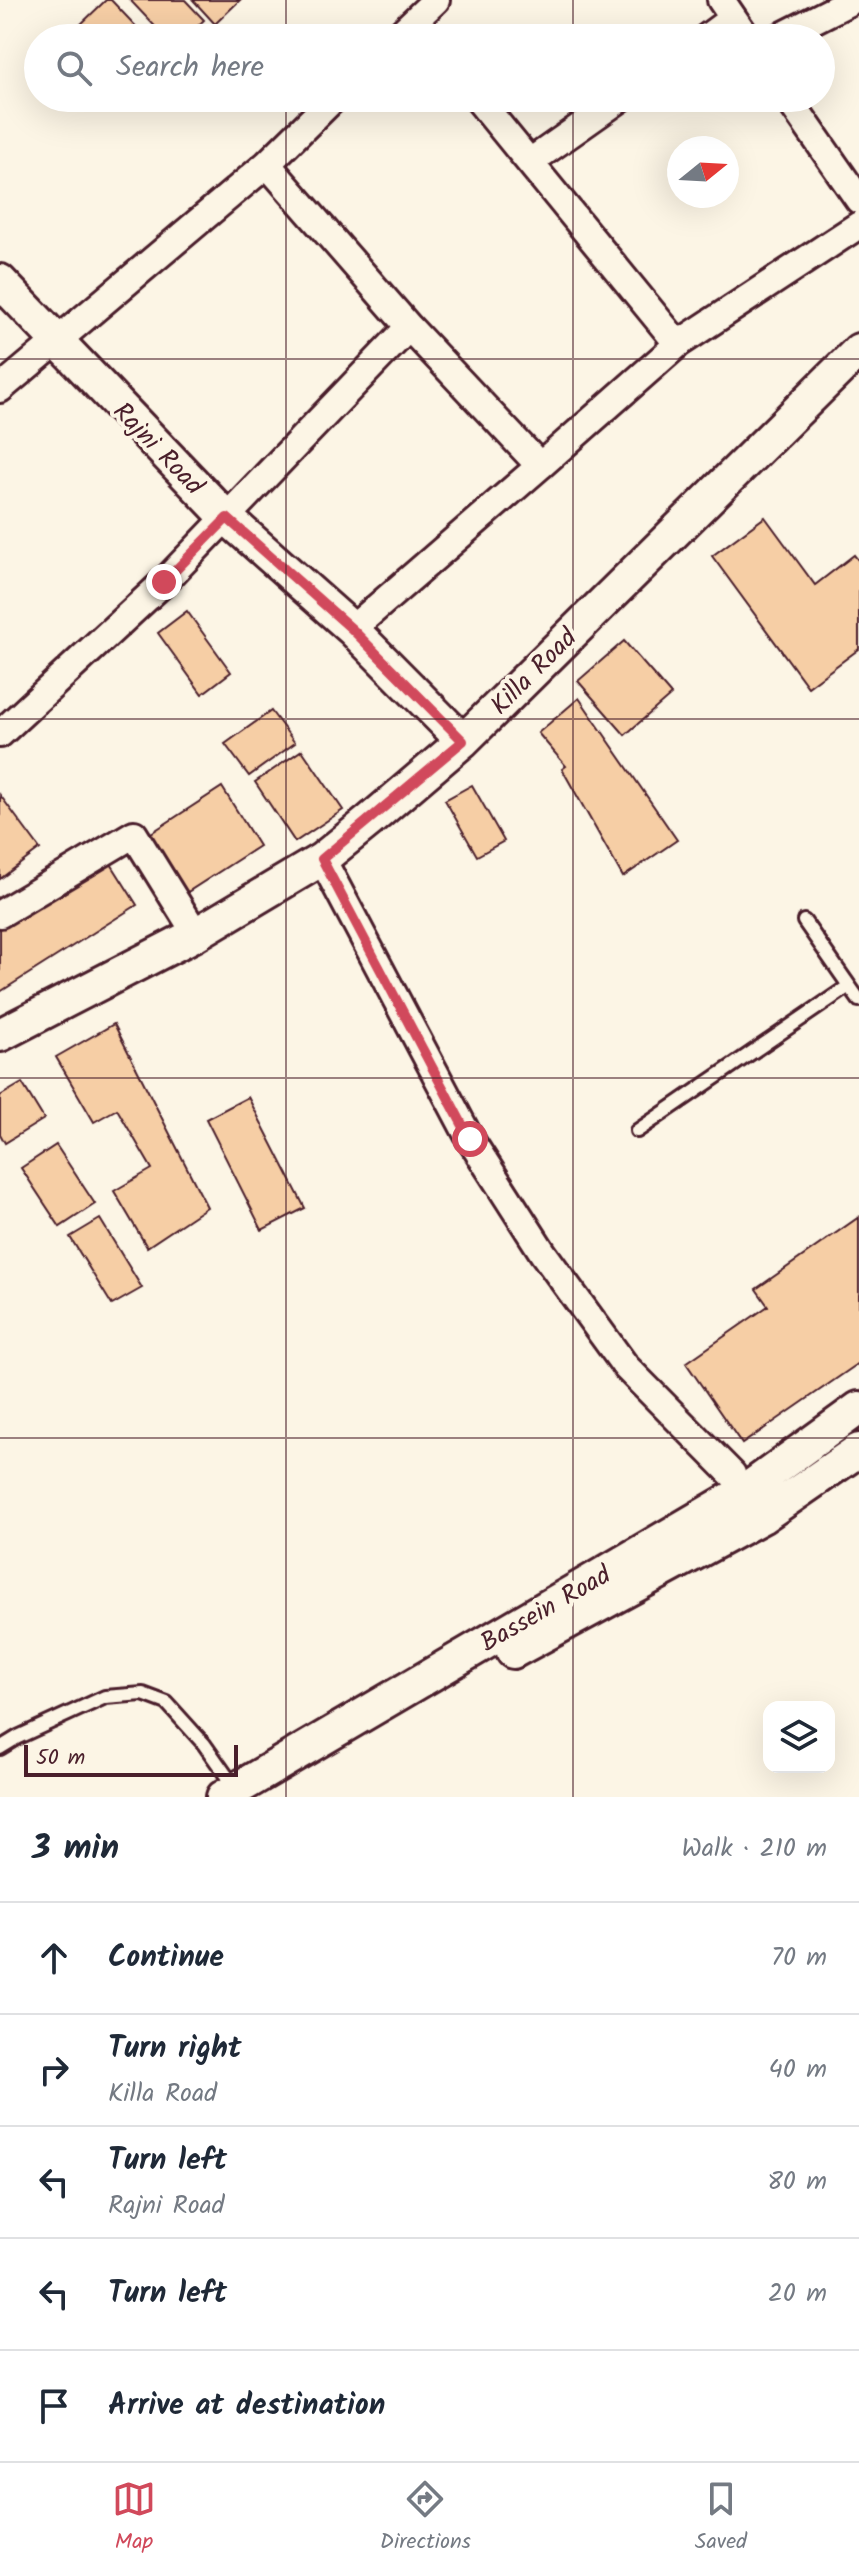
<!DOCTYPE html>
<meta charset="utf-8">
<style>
:root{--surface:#fff;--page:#f6f6f7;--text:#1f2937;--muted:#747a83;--line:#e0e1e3;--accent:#d1495b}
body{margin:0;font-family:Kalam,sans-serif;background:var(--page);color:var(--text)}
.controls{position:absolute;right:24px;bottom:24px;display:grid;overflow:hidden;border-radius:16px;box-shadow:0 8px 32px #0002}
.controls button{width:72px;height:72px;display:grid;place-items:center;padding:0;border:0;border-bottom:2px solid var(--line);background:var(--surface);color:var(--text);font:40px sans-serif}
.compass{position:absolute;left:667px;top:136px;width:72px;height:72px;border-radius:50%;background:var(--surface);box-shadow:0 8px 32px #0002;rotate:72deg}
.scale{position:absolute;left:24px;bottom:20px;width:214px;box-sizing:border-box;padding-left:8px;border:4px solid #4a1f2b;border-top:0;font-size:22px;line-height:28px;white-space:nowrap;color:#4a1f2b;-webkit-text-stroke:6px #fcf5e5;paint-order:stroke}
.stop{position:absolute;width:24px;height:24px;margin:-18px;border:6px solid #d1495b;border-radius:50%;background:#fff}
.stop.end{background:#d1495b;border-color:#fff;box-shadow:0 2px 8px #0008}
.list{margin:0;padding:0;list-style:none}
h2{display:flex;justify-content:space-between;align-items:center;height:104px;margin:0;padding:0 32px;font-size:34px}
h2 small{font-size:26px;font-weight:400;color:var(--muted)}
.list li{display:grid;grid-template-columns:52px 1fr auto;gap:24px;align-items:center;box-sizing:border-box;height:112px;padding:0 32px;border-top:2px solid var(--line)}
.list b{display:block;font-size:30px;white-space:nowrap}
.list p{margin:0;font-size:26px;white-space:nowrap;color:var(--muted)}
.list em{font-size:26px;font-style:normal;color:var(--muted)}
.icon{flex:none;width:44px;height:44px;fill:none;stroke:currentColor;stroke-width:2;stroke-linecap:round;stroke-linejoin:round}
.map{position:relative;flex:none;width:859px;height:1797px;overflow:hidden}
.search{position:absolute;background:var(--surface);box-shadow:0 8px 32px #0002;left:24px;right:24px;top:24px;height:88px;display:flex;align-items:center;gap:20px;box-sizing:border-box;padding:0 28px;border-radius:44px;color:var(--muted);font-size:30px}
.sheet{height:664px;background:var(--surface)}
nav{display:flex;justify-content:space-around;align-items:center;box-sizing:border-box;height:112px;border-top:2px solid var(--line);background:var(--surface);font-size:22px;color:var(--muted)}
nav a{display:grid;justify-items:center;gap:4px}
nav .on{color:var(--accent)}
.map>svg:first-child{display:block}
</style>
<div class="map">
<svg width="859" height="1797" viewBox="0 0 859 1797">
<rect width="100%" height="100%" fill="#fcf5e5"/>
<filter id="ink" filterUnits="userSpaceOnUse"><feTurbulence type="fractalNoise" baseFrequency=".0125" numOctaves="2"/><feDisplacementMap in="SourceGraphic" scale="16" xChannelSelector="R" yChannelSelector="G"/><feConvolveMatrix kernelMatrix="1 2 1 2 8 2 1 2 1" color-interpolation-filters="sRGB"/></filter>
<g filter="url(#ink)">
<path fill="#f6cea5" stroke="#4a1f2b" stroke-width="2" d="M106,0H111L147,38H93L80,25Z
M130,0H185L204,20L185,38H166Z
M193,0H240L215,24Z
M765,517L815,585L854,555L859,561V649L808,687L712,556Z
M187,611L231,672L202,694L158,633Z
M624,641L671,695L625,735L578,681Z
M579,698L677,840L623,877L562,769L566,766L538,733Z
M271,711L295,743L249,776L225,744Z
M302,750L343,810L295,842L255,782Z
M472,785L504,841L477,856L445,800Z
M222,787L259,846L186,893L148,835Z
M0,795L40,849L0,879Z
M108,859L137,905L0,992V927Z
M114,1024L207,1207L147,1247L114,1191L152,1169L117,1109L94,1122L56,1057Z
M22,1083L44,1119L5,1143L0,1134V1096Z
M248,1097L305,1208L262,1230L206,1119Z
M56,1145L95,1204L60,1227L21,1168Z
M859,1217V1363L742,1444L686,1363L768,1306L756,1289Z
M100,1219L142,1288L112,1305L70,1237Z"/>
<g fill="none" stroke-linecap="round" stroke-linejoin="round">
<defs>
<path id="service" d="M804,921L859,1000
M637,1131L849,986
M0,1748L18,1737L105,1697L143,1694L167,1703L204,1744L235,1788"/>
<path id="minor" d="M721,0L747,38
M396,38L436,0
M706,38L733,18
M778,38L853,0
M477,98L678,344
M788,98L859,200
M530,162L621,98
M267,164L409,327L540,466L678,344L859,225
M0,389L267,164L334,98
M352,629L540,466
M0,734L164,582L409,327
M322,859L470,1139L543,1253L626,1367L732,1474
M0,914L134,834L196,934"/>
<path id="tertiary" d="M0,281L227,518L352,629L463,741
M0,1035L196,934L322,859L369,821L463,741L859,350
M513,1652L762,1517L859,1450
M223,1797L746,1490L859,1408"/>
</defs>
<use href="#service" stroke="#4a1f2b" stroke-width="18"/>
<use href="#minor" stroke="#4a1f2b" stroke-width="32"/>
<use href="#tertiary" stroke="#4a1f2b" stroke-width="38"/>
<use href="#service" stroke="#fcf5e5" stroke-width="12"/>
<use href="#minor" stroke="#fcf5e5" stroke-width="26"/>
<use href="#tertiary" stroke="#fcf5e5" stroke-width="32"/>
</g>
</g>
<g fill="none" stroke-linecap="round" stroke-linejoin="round" filter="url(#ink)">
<path stroke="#d1495b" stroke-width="10" d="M164,582L227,518L352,629L463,741L322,859L470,1139"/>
</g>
<path fill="none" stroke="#4a1f2b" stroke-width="2" stroke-opacity="0.55" d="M286,0V38M573,0V38M286,98V1797M573,98V1797M0,359H859M0,719H859M0,1078H859M0,1438H859"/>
<g text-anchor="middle" stroke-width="8" stroke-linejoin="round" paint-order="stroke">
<g font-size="26" fill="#4a1f2b" stroke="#fcf5e5">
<text transform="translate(159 448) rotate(46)" y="9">Rajni Road</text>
<text transform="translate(533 671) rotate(-45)" y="9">Killa Road</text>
<text transform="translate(545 1608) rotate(-30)" y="9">Bassein Road</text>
</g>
</g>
</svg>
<div class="controls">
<button><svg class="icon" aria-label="layers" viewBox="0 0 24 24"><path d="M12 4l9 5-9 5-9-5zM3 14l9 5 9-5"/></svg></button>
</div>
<svg class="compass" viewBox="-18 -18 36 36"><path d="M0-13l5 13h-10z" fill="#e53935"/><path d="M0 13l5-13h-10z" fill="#747a83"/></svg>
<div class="scale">50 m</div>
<div class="stop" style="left:470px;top:1139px"></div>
<div class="stop end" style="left:164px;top:582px"></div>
<div class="search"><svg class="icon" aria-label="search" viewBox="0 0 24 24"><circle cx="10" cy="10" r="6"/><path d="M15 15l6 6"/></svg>Search here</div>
</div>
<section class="sheet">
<h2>3 min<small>Walk · 210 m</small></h2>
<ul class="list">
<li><svg class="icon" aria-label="ahead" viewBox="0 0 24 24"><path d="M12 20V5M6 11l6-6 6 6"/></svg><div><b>Continue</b></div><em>70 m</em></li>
<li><svg class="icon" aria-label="right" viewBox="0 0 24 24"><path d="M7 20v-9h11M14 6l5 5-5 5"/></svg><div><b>Turn right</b><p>Killa Road</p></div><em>40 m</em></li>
<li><svg class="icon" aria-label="left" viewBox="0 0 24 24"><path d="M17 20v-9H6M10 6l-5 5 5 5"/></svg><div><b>Turn left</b><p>Rajni Road</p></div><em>80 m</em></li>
<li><svg class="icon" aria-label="left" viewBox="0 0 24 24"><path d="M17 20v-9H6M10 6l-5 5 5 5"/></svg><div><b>Turn left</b></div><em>20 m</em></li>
<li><svg class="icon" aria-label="arrive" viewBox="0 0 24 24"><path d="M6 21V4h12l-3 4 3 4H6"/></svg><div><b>Arrive at destination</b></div></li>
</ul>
</section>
<nav>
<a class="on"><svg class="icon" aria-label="map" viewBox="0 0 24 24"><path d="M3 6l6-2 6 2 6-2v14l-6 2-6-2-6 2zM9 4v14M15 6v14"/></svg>Map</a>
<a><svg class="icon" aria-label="directions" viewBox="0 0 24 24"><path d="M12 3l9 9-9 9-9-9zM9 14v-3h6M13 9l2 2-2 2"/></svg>Directions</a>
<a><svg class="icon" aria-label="saved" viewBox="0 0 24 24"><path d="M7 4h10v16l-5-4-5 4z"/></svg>Saved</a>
</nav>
